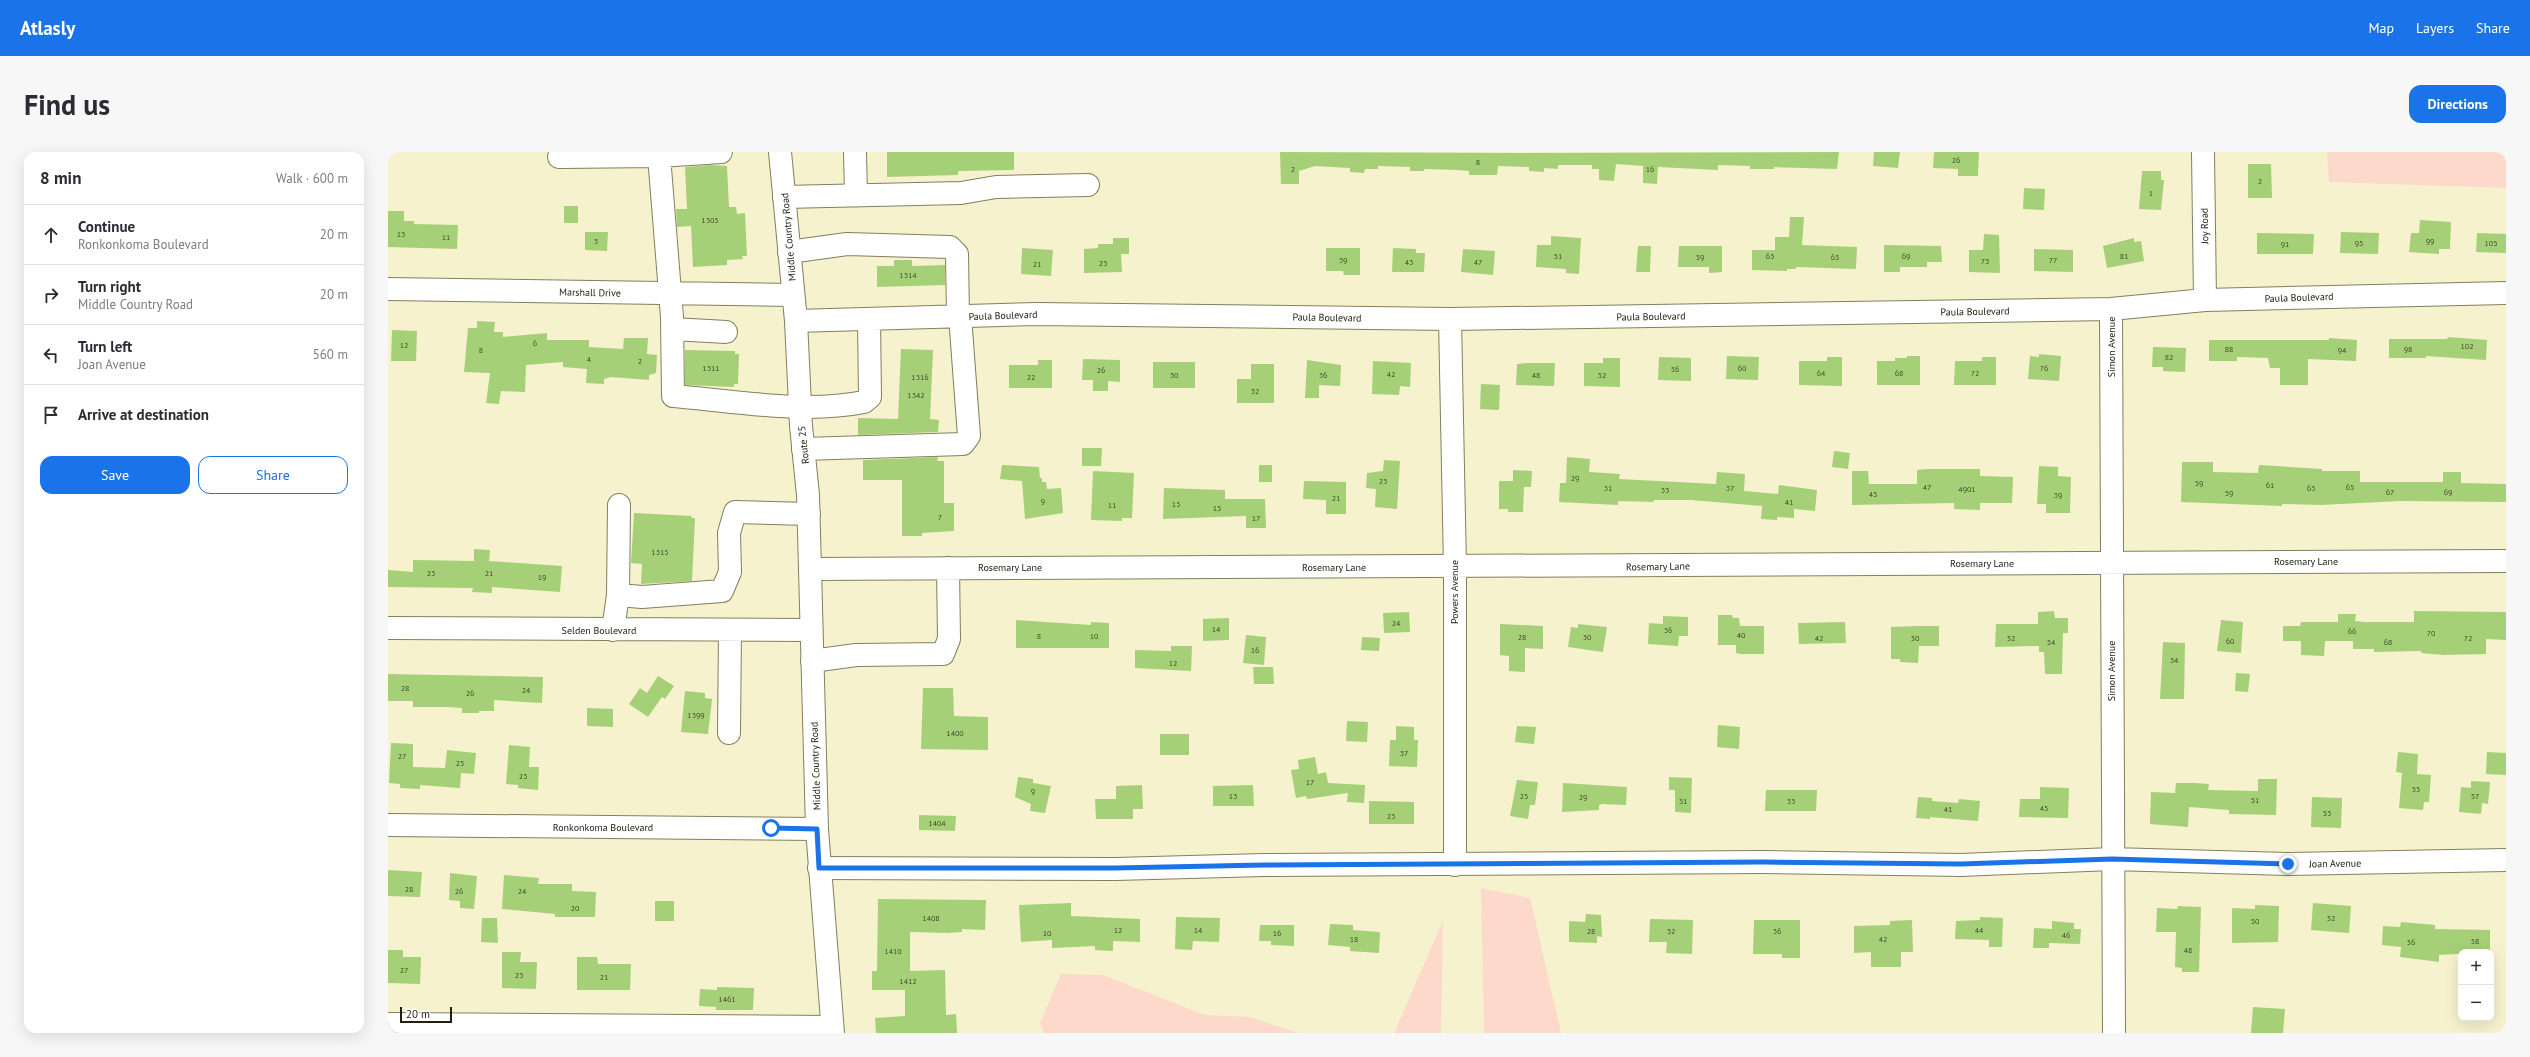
<!DOCTYPE html>
<meta charset="utf-8">
<style>
:root{--surface:#fff;--page:#f7f7f7;--text:#2b2b33;--muted:#7c7c81;--line:#e1e1e2;--accent:#1a73e8}
body{margin:0;font-family:"PT Sans",sans-serif;background:var(--page);color:var(--text)}
.controls{position:absolute;right:12px;bottom:12px;display:grid;overflow:hidden;border-radius:8px;box-shadow:0 4px 16px #0002}
.controls button{width:36px;height:36px;display:grid;place-items:center;padding:0;border:0;border-bottom:1px solid var(--line);background:var(--surface);color:var(--text);font:20px sans-serif}
.scale{position:absolute;left:12px;bottom:10px;width:52px;box-sizing:border-box;padding-left:4px;border:2px solid #212012;border-top:0;font-size:11px;line-height:14px;white-space:nowrap;color:#212012;-webkit-text-stroke:3px #fff;paint-order:stroke}
.stop{position:absolute;width:12px;height:12px;margin:-9px;border:3px solid #1a73e8;border-radius:50%;background:#fff}
.stop.end{background:#1a73e8;border-color:#fff;box-shadow:0 1px 4px #0008}
.list{margin:0;padding:0;list-style:none}
h2{display:flex;justify-content:space-between;align-items:center;height:52px;margin:0;padding:0 16px;font-size:17px}
h2 small{font-size:13px;font-weight:400;color:var(--muted)}
.list li{display:grid;grid-template-columns:26px 1fr auto;gap:12px;align-items:center;box-sizing:border-box;height:60px;padding:0 16px;border-top:1px solid var(--line)}
.list b{display:block;font-size:15px;white-space:nowrap}
.list p{margin:0;font-size:13px;white-space:nowrap;color:var(--muted)}
.list em{font-size:13px;font-style:normal;color:var(--muted)}
.actions{display:flex;gap:8px;padding:12px 16px}
.actions a{flex:1;padding:9px 0;border:1px solid var(--accent);border-radius:12px;text-align:center;font-size:14px;color:var(--accent)}
.actions .main{background:var(--accent);color:#fff}
.icon{flex:none;width:22px;height:22px;fill:none;stroke:currentColor;stroke-width:2;stroke-linecap:round;stroke-linejoin:round}
.map{position:relative;flex:none;width:2118px;height:881px;overflow:hidden;border-radius:12px}
header{display:flex;align-items:center;gap:24px;box-sizing:border-box;height:56px;padding:0 20px;background:var(--accent);color:#fff}
header strong{font-size:19px}
nav{display:flex;gap:22px;margin-inline-start:auto;font-size:14px}
.intro{display:flex;align-items:center;justify-content:space-between;box-sizing:border-box;height:96px;padding:0 24px}
h1{margin:0;font-size:28px}
.button{padding:10px 18px;border-radius:12px;background:var(--accent);color:#fff;font-size:14px;font-weight:700}
main{display:flex;gap:24px;padding:0 24px}
aside{flex:1;background:var(--surface);border-radius:12px;box-shadow:0 4px 16px #0002}
.map>svg:first-child{display:block}
</style>
<header>
<strong>Atlasly</strong>
<nav><a>Map</a><a>Layers</a><a>Share</a></nav>
</header>
<div class="intro"><h1>Find us</h1><a class="button">Directions</a></div>
<main>
<aside>
<h2>8 min<small>Walk · 600 m</small></h2>
<ul class="list">
<li><svg class="icon" aria-label="ahead" viewBox="0 0 24 24"><path d="M12 20V5M6 11l6-6 6 6"/></svg><div><b>Continue</b><p>Ronkonkoma Boulevard</p></div><em>20 m</em></li>
<li><svg class="icon" aria-label="right" viewBox="0 0 24 24"><path d="M7 20v-9h11M14 6l5 5-5 5"/></svg><div><b>Turn right</b><p>Middle Country Road</p></div><em>20 m</em></li>
<li><svg class="icon" aria-label="left" viewBox="0 0 24 24"><path d="M17 20v-9H6M10 6l-5 5 5 5"/></svg><div><b>Turn left</b><p>Joan Avenue</p></div><em>560 m</em></li>
<li><svg class="icon" aria-label="arrive" viewBox="0 0 24 24"><path d="M6 21V4h12l-3 4 3 4H6"/></svg><div><b>Arrive at destination</b></div></li>
</ul>
<div class="actions"><a class="main">Save</a><a>Share</a></div>
</aside>
<div class="map">
<svg width="2118" height="881" viewBox="0 0 2118 881">
<rect width="100%" height="100%" fill="#f6f2ce"/>
<path fill="#fcd9cb" d="M1939,0H2118V36L1941,30Z
M1093,736L1142,746L1173,881H1096Z
M1055,769L1053,881H1006Z
M673,822L715,823L817,863L862,865L910,881H656L652,871Z"/>
<path fill="#a5d077" d="M499,0H626V18L570,19V23L499,25Z
M892,0L1131,1L1451,0L1449,17L1386,15V17H1362V14L1330,13V18L1270,15L1269,32L1255,31V14L1228,12L1226,29L1211,28V17H1204V13H1170V17L1156,16V20L1141,19V15L1110,14L1109,23H1081V19L1070,18L1036,17V19H1022V15L990,14V17H977L976,21L962,20V16L927,14L911,19V32H893Z
M1486,0H1512L1510,16L1485,14Z
M1546,0H1591L1590,24H1570V17L1545,16Z
M1860,12H1883L1884,46H1860Z
M322,13L339,14L341,55H348L349,62L357,61L359,104H354L355,107L339,108V113L305,115L303,74L289,75L288,57H299L297,15Z
M1754,19H1773V28H1776L1773,58L1751,57Z
M1636,36L1657,37L1656,58L1635,57Z
M176,54H190V71H176Z
M0,59H16V69H26V72L70,73L69,97L0,95Z
M1402,65H1416L1414,93L1469,95L1468,117L1408,115V117H1399V119L1364,118V98H1387V85H1401Z
M2032,68L2063,70L2062,97H2051V102L2021,100L2023,81H2031Z
M197,80H220L219,99L197,98Z
M1953,80L1991,81L1990,102L1952,101Z
M1869,81L1926,82L1925,102H1869Z
M2089,81L2118,82V101L2088,100Z
M1596,82L1611,83L1612,121L1581,120V98H1595Z
M1163,84L1193,86L1191,122L1178,121V117L1148,115L1149,93H1163Z
M725,86H741V102H733L734,120L696,121V97L710,96V92H725Z
M1746,86V90L1753,89L1756,109L1719,116L1715,94Z
M1496,93L1553,94L1554,110H1539V115H1512V120H1496Z
M1250,94H1263L1262,120H1248Z
M1291,94H1334V120L1321,121V115H1290Z
M634,96L665,98L663,124L633,122Z
M938,96H972V123H956L955,119H938Z
M1005,96L1028,97V101H1037L1036,120H1004Z
M1075,97L1107,99L1105,123L1073,120Z
M1646,97L1685,98V120L1646,119Z
M506,108H524V114L557,113V133L489,135V114H506Z
M89,169L107,170L106,180H115V185L159,181V188H201V195L235,197L236,186H260L259,202L269,203L268,221L261,223V228L223,225L216,227V232L198,231L199,217L175,215V210L138,213L137,240L113,239L111,252L98,251L102,221L76,220L80,176H89Z
M4,178L29,179L28,209H3Z
M2060,185L2099,188L2098,208L2038,204V206H2001V187H2059Z
M1941,186L1969,188L1968,209L1920,207V233H1892V216H1882L1880,206L1849,205V209H1821V188H1941Z
M1765,195L1798,196L1797,220L1775,219V215H1764Z
M513,197L545,198L542,267L551,268L550,280L470,283V266L510,267Z
M297,198L347,199V202H351L350,232H346V235L297,233Z
M1651,202L1673,204L1671,229L1640,227L1642,204L1651,205Z
M1339,204L1371,205L1370,228L1338,227Z
M1519,204H1532V233H1489V209H1507V206H1519Z
M1271,205L1303,206V229L1270,228Z
M1439,205H1454V234L1411,233V209H1439Z
M1594,205H1608V233H1566L1567,209H1594Z
M1215,206H1232V235L1196,234V211H1215Z
M695,207L732,208V230L720,229V239H705V228H694Z
M650,208H664V236H621V213H650Z
M919,208L953,213L952,234L931,233V246H917Z
M985,209L1023,211L1022,235L1012,234L1011,243L984,242Z
M765,210H807V236H765Z
M1140,211H1167L1166,234L1128,233L1129,212Z
M863,212H886V251H849V227H863Z
M1093,232L1112,233L1111,258L1092,257Z
M694,296H714L713,314H694Z
M1446,299L1462,301L1460,317L1444,315Z
M550,305L549,309H556V351H566V379L534,381V384H514V328H475V308Z
M1179,305L1202,307L1201,320L1232,322L1231,327L1328,332L1329,320L1357,322L1356,339L1390,342L1391,333L1429,338L1427,359L1406,357V366L1389,365V368L1373,367L1374,354L1303,348H1266V350L1230,349V353L1171,350L1172,331H1178Z
M996,308L1012,309L1009,357L987,355L988,337L978,336L979,321L995,319Z
M1794,310H1825V320L1870,321L1871,313L1934,317V319H1972V330H2055V320H2073V331L2118,332V350L2012,349L1933,353L1894,352V354L1793,350Z
M614,313L651,315L652,326H654V330H658L659,337L673,336L675,361L637,367L634,329L612,327Z
M871,313H884V330H871Z
M1651,314L1670,315V324L1683,325L1682,361H1658V352H1649Z
M1539,317H1592V324L1625,325L1624,351H1592V358L1566,357V351L1464,353V319H1480L1481,332H1529V318Z
M1125,318L1144,319L1143,335H1136L1135,360H1120V357H1111V329H1125Z
M705,319L746,321L744,366H734V369L703,368Z
M916,329L958,330V362H938V348L915,347Z
M776,336L837,338V347H877L878,376H858V364L775,367Z
M246,361L304,364L303,366H307L304,429L253,432L254,412L243,411Z
M86,397L102,398L101,409L174,414L172,440L104,435V441L84,440L85,436L0,435V418L25,420V408L86,409Z
M1666,459L1667,466H1680V481H1675L1674,522H1657L1656,500H1651V494L1607,495L1608,472H1650V460Z
M2026,459L2118,460V488L2098,487V502L2055,503L2033,501V499L1986,500V497H1965V489H1937L1936,504L1913,503V489H1895V474H1912L1913,470H1950V462H1968L1967,469L1977,470H2026Z
M1021,460L1022,480L996,481L995,461Z
M1330,463H1344L1345,466H1351L1352,474H1376V502H1352L1348,501V493H1330Z
M1275,464L1300,465V484H1291L1290,494L1260,492L1261,471L1275,472Z
M841,466V488L815,489V467Z
M628,468L703,473V470L721,471V496H628Z
M1833,468L1855,470L1853,501L1829,499Z
M1457,470L1458,491L1411,492L1410,471Z
M1112,472L1155,474V497L1137,496V520L1121,519V504L1112,503Z
M1190,472L1219,475L1215,500L1180,495L1183,475L1190,476Z
M1530,474H1551V494H1531L1530,511L1512,510V507H1503V475Z
M858,483L878,485L876,513L855,511Z
M974,485L992,486L991,499L973,498Z
M1775,490L1797,491L1796,547H1772Z
M783,494H804L803,519L747,516V498L783,499Z
M865,515H885L886,532H866Z
M1848,521L1862,522L1860,540L1847,539Z
M0,522L155,525L154,551L106,548V559H91V561H74V556L60,555H25V549H0Z
M270,524L286,534L277,547L274,545L260,565L241,552L252,536L259,541Z
M535,536H565L566,564L600,565V598L533,597Z
M297,539L317,541V546L324,547L320,582L293,580Z
M199,556L225,557V575L199,574Z
M959,569L980,570L979,590L958,589Z
M1330,573L1352,575L1351,597L1329,595Z
M1008,574L1026,575V588H1030L1029,615L1001,614L1002,588H1008Z
M1129,574L1148,575L1146,592L1127,590Z
M772,582H801V603H772Z
M3,591L25,592V615L57,616L59,598L88,601L86,622L73,621L72,636L32,633V637L12,636V632L1,631Z
M121,593L142,595L141,615H151L150,638L130,636V633L118,632Z
M2010,600L2030,602L2029,622L2043,623L2041,650H2036L2035,658L2011,656L2014,621L2008,620Z
M2099,600L2118,601V623L2098,622Z
M927,605L930,622L938,620L940,631L977,633L976,651L959,650L960,641L919,647L918,644L908,646L903,618L911,617L910,608Z
M630,625L645,627V631L663,634L657,661L642,659L643,652L627,645Z
M1281,625L1304,626L1303,661L1287,660V638H1281Z
M1870,627H1889L1888,663L1841,662V658L1801,655L1800,675L1762,672L1763,640L1787,641L1788,631H1807L1821,632L1820,638L1870,639Z
M1129,628L1150,630L1147,653H1142L1140,667L1122,664Z
M2083,629L2102,630L2100,652L2094,651L2093,662L2071,660L2073,635L2083,636Z
M1175,631L1239,635L1238,653L1215,652L1211,653V658L1174,660Z
M754,633L755,657H745V667H708L707,647H728V634Z
M865,633L866,654H825V634Z
M1652,635L1681,636L1680,666L1631,665L1632,647H1652Z
M1378,638H1429L1428,659H1377Z
M1530,645L1544,646V649L1570,651L1571,647L1592,649L1590,669L1542,665V667L1528,666Z
M1924,645L1954,646L1953,676L1923,675Z
M981,649L1026,650V672H981Z
M531,663L568,664L567,679L531,678Z
M0,718L34,720L32,745L0,744Z
M62,721L89,724L86,757L72,756V749L61,748Z
M116,723L151,726L150,732H184V739L208,740L207,765H167V762L114,757Z
M490,747L598,748L597,778L574,777V780L559,781L522,780V819L557,818L558,863L568,862L569,881H488L487,866L517,864V838H484V819H489Z
M267,749H286V769H267Z
M683,751V764L752,767V790L725,789V799L707,798V794L664,796V788L633,790L631,753Z
M1925,751L1963,754L1961,781L1923,778Z
M1867,753L1891,754L1890,790L1844,791V756L1867,757Z
M1790,754L1813,755L1811,820H1794V816L1787,815L1788,780H1768L1769,756L1789,757Z
M1198,762L1213,763L1214,785L1209,784V791L1181,790V769L1197,770Z
M788,765L832,766L831,790L805,789L804,798L787,797Z
M1592,765L1615,766L1614,795H1601V788L1567,787L1568,769L1592,768Z
M94,766H109L110,791L93,790Z
M1262,767L1305,768L1304,802L1278,801L1279,790H1261Z
M1366,768H1412V806H1394V802H1365Z
M1524,768L1525,800H1513V815H1483V800L1466,801V774L1502,773V769Z
M1664,769L1686,771V777H1693L1692,792L1661,791V796H1645L1646,776L1664,777Z
M2013,770L2047,773V777L2102,778V800L2051,803V810L2012,805L2013,795L1994,793L1995,774L2012,775Z
M942,772L965,773V778L992,780L991,801L962,799V795L940,793Z
M872,773H906V794L883,793V789H871Z
M0,798H15V805H33L32,832L0,831Z
M114,800H133L132,810H149L148,837L114,836Z
M189,805H209L210,812H243L242,838H189Z
M329,835L366,836L365,858H328V855L311,854L312,837L329,838Z
M1865,855L1897,857L1895,881H1863Z"/>
<g fill="none" stroke-linecap="round" stroke-linejoin="round">
<defs>
<path id="minor" d="M467,0L468,44
M1815,0L1817,148
M271,4L333,0
M171,5L271,4L284,165L285,244C348,249 415,262 476,250L482,245L481,167
M396,45L573,41L608,35L700,33
M401,100L459,92L562,95L569,102L570,164
M0,137L405,143
M1723,157L1726,881
M1062,167L1067,416V713
M408,169L649,162L1062,167L1723,157L1817,148L2118,141
M285,177L338,180
M415,297L575,292L581,284L572,164
M422,417L2118,409
M230,443L231,353
M0,476L423,478
M225,478L230,443L254,445L334,439L342,420L341,381L347,360L421,362
M424,509L468,503L555,502L561,487L560,416
M341,581L342,478
M0,673L429,677
M431,716L727,717L876,713L1375,710L1573,713L1724,707L1900,712L2118,708
M0,872L444,875"/>
<path id="major" d="M392,0L408,169L413,274L420,343L429,677L445,881"/>
</defs>
<use href="#minor" stroke="#837f5f" stroke-width="24"/>
<use href="#major" stroke="#837f5f" stroke-width="24"/>
<use href="#minor" stroke="#fff" stroke-width="22"/>
<use href="#major" stroke="#fff" stroke-width="22"/>
</g>
<g fill="none" stroke-linecap="round" stroke-linejoin="round">
<path stroke="#1a73e8" stroke-width="5" d="M383,676L429,677L431,716H727L876,713L1375,710L1573,712L1724,707L1900,712"/>
</g>
<g text-anchor="middle" stroke-width="4" stroke-linejoin="round" paint-order="stroke">
<g font-size="8" fill="#424c2b">
<text x="1568" y="11">26</text>
<text x="1090" y="13">8</text>
<text x="905" y="20">2</text>
<text x="1262" y="20">16</text>
<text x="1872" y="32">2</text>
<text x="1763" y="44">1</text>
<text x="322" y="71">1305</text>
<text x="13" y="85">13</text>
<text x="58" y="88">11</text>
<text x="208" y="92">3</text>
<text x="2042" y="92">99</text>
<text x="1971" y="94">95</text>
<text x="2103" y="94">105</text>
<text x="1897" y="95">91</text>
<text x="1170" y="107">51</text>
<text x="1382" y="107">63</text>
<text x="1518" y="107">69</text>
<text x="1736" y="107">81</text>
<text x="1312" y="108">59</text>
<text x="1447" y="108">65</text>
<text x="955" y="111">39</text>
<text x="1665" y="111">77</text>
<text x="1597" y="112">73</text>
<text x="1021" y="113">43</text>
<text x="1090" y="113">47</text>
<text x="715" y="114">23</text>
<text x="649" y="115">21</text>
<text x="520" y="126">1314</text>
<text x="147" y="194">6</text>
<text x="16" y="196">12</text>
<text x="2079" y="197">102</text>
<text x="1841" y="200">88</text>
<text x="2020" y="200">98</text>
<text x="93" y="201">8</text>
<text x="1954" y="201">94</text>
<text x="1781" y="208">82</text>
<text x="201" y="210">4</text>
<text x="252" y="212">2</text>
<text x="323" y="219">1311</text>
<text x="1354" y="219">60</text>
<text x="1656" y="219">76</text>
<text x="1287" y="220">56</text>
<text x="713" y="221">26</text>
<text x="1433" y="224">64</text>
<text x="1511" y="224">68</text>
<text x="1587" y="224">72</text>
<text x="1003" y="225">42</text>
<text x="786" y="226">30</text>
<text x="935" y="226">36</text>
<text x="1148" y="226">48</text>
<text x="1214" y="226">52</text>
<text x="532" y="228">1316</text>
<text x="643" y="228">22</text>
<text x="867" y="242">32</text>
<text x="528" y="246">1342</text>
<text x="1187" y="329">29</text>
<text x="995" y="332">23</text>
<text x="1811" y="334">59</text>
<text x="1882" y="336">61</text>
<text x="1539" y="338">47</text>
<text x="1962" y="338">65</text>
<text x="1220" y="339">31</text>
<text x="1342" y="339">37</text>
<text x="1923" y="339">63</text>
<text x="1579" y="340">4901</text>
<text x="1277" y="341">33</text>
<text x="2002" y="343">67</text>
<text x="2060" y="343">69</text>
<text x="1841" y="344">59</text>
<text x="1485" y="345">45</text>
<text x="1670" y="346">39</text>
<text x="948" y="349">21</text>
<text x="655" y="352">9</text>
<text x="1401" y="353">41</text>
<text x="788" y="355">13</text>
<text x="724" y="356">11</text>
<text x="829" y="359">15</text>
<text x="552" y="368">7</text>
<text x="868" y="369">17</text>
<text x="272" y="403">1315</text>
<text x="43" y="424">23</text>
<text x="101" y="424">21</text>
<text x="154" y="428">19</text>
<text x="1008" y="474">24</text>
<text x="828" y="480">14</text>
<text x="1280" y="481">36</text>
<text x="1964" y="482">66</text>
<text x="2043" y="484">70</text>
<text x="1353" y="486">40</text>
<text x="651" y="487">8</text>
<text x="706" y="487">10</text>
<text x="1134" y="488">28</text>
<text x="1199" y="488">30</text>
<text x="1431" y="489">42</text>
<text x="1527" y="489">50</text>
<text x="1623" y="489">52</text>
<text x="2080" y="489">72</text>
<text x="1842" y="492">60</text>
<text x="1663" y="493">54</text>
<text x="2000" y="493">68</text>
<text x="867" y="501">16</text>
<text x="1786" y="511">34</text>
<text x="785" y="514">12</text>
<text x="17" y="539">28</text>
<text x="138" y="541">24</text>
<text x="82" y="544">26</text>
<text x="308" y="566">1399</text>
<text x="567" y="584">1400</text>
<text x="1016" y="604">37</text>
<text x="14" y="607">27</text>
<text x="72" y="614">25</text>
<text x="135" y="627">23</text>
<text x="922" y="633">17</text>
<text x="2028" y="640">55</text>
<text x="645" y="642">9</text>
<text x="845" y="647">13</text>
<text x="1136" y="647">25</text>
<text x="2087" y="647">57</text>
<text x="1195" y="648">29</text>
<text x="1867" y="651">51</text>
<text x="1295" y="652">31</text>
<text x="1403" y="652">33</text>
<text x="1656" y="659">45</text>
<text x="1560" y="660">41</text>
<text x="1939" y="664">53</text>
<text x="1003" y="667">23</text>
<text x="549" y="674">1404</text>
<text x="21" y="740">28</text>
<text x="71" y="742">26</text>
<text x="134" y="742">24</text>
<text x="187" y="759">20</text>
<text x="543" y="769">1408</text>
<text x="1943" y="769">52</text>
<text x="1867" y="772">50</text>
<text x="730" y="781">12</text>
<text x="810" y="781">14</text>
<text x="1591" y="781">44</text>
<text x="1203" y="782">28</text>
<text x="1283" y="782">32</text>
<text x="1389" y="782">36</text>
<text x="659" y="784">10</text>
<text x="889" y="784">16</text>
<text x="1678" y="786">46</text>
<text x="966" y="790">18</text>
<text x="1495" y="790">42</text>
<text x="2087" y="792">58</text>
<text x="2023" y="793">56</text>
<text x="1800" y="801">48</text>
<text x="505" y="802">1410</text>
<text x="16" y="821">27</text>
<text x="131" y="826">23</text>
<text x="216" y="828">21</text>
<text x="520" y="832">1412</text>
<text x="339" y="850">1461</text>
</g>
<g font-size="10" fill="#212012" stroke="#fff">
<text transform="translate(1816 74) rotate(-91)" y="4">Joy Road</text>
<text transform="translate(400 85) rotate(-95)" y="4">Middle Country Road</text>
<text transform="translate(202 140) rotate(1)" y="4">Marshall Drive</text>
<text transform="translate(1911 145) rotate(-2)" y="4">Paula Boulevard</text>
<text transform="translate(1587 159) rotate(-1)" y="4">Paula Boulevard</text>
<text transform="translate(615 163) rotate(-2)" y="4">Paula Boulevard</text>
<text transform="translate(1263 164) rotate(-1)" y="4">Paula Boulevard</text>
<text transform="translate(939 165) rotate(1)" y="4">Paula Boulevard</text>
<text transform="translate(1723 195) rotate(-90)" y="4">Simon Avenue</text>
<text transform="translate(415 293) rotate(-96)" y="4">Route 25</text>
<text x="1918" y="413">Rosemary Lane</text>
<text x="1594" y="415">Rosemary Lane</text>
<text transform="translate(1270 414) rotate(-1)" y="4">Rosemary Lane</text>
<text x="622" y="419">Rosemary Lane</text>
<text x="946" y="419">Rosemary Lane</text>
<text transform="translate(1066 440) rotate(-90)" y="4">Powers Avenue</text>
<text x="211" y="482">Selden Boulevard</text>
<text transform="translate(1723 519) rotate(-90)" y="4">Simon Avenue</text>
<text transform="translate(427 614) rotate(-92)" y="4">Middle Country Road</text>
<text x="215" y="679">Ronkonkoma Boulevard</text>
<text transform="translate(1947 711) rotate(-1)" y="4">Joan Avenue</text>
</g>
</g>
</svg>
<div class="controls">
<button>+</button>
<button>−</button>
</div>
<div class="scale">20 m</div>
<div class="stop" style="left:383px;top:676px"></div>
<div class="stop end" style="left:1900px;top:712px"></div>
</div>
</main>
